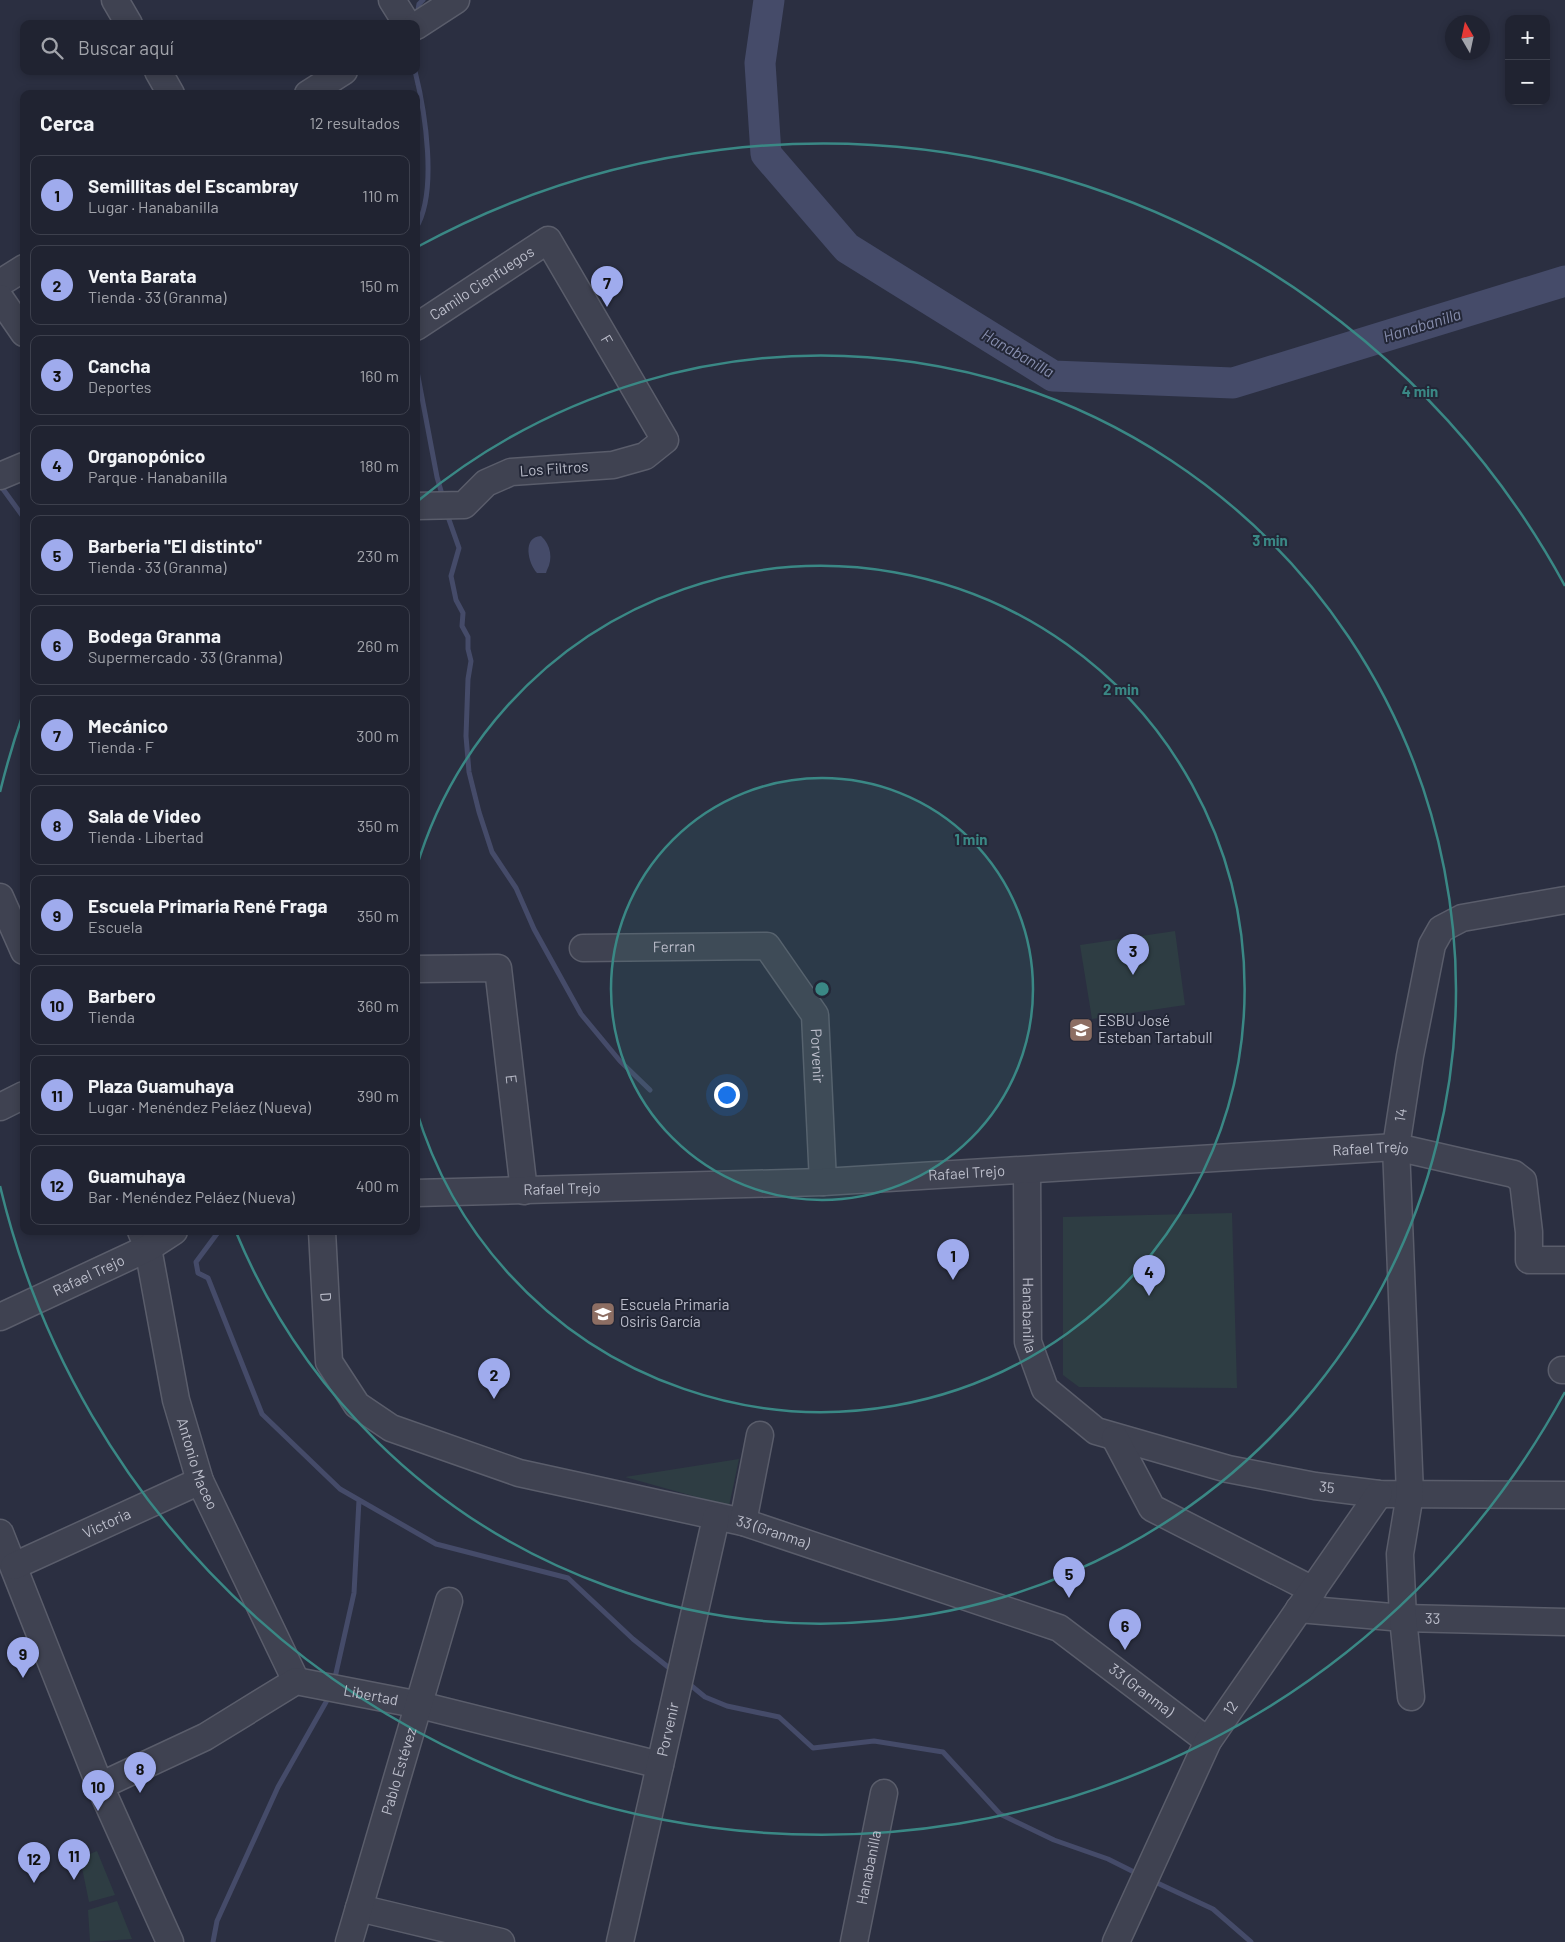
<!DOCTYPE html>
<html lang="es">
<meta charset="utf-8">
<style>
:root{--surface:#202331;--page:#282b39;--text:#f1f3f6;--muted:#a2a4ab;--line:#3d404d;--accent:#9fabed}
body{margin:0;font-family:Barlow,sans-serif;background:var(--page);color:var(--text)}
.controls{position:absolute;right:15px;top:15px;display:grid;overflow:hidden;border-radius:10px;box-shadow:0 2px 8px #0003}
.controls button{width:45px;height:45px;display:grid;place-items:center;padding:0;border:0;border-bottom:1px solid var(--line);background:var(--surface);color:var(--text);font:25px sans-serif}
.compass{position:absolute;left:1445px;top:15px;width:45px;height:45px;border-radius:50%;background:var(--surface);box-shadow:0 2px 8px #0003;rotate:351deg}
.you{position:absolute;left:726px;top:1094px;width:18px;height:18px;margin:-12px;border:4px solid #fff;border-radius:50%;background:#1a73e8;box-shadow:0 0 0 8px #1a73e833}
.badge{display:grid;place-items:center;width:32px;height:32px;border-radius:50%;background:var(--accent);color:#111;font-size:16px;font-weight:700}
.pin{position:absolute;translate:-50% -41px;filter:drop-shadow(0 1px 2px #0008)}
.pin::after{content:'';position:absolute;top:26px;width:18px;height:15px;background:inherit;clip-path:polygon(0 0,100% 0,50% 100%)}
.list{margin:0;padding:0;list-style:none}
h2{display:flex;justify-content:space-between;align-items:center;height:65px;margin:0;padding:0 20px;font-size:21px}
h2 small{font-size:16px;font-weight:400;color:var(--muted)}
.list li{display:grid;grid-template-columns:32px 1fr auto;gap:15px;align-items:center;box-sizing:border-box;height:80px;margin:0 10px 10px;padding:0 10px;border:1px solid var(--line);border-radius:10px}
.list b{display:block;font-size:19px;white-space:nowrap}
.list p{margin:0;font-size:16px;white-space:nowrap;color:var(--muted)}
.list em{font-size:16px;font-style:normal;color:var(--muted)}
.icon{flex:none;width:28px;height:28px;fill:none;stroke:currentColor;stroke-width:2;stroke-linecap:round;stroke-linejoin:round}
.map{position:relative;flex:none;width:1565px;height:1942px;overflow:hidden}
.search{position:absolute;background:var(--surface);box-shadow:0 2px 8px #0003;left:20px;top:20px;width:400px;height:55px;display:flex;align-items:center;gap:12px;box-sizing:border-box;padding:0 18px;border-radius:10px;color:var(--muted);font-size:19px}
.panel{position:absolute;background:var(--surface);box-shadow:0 2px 8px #0003;left:20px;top:90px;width:400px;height:1145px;border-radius:10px}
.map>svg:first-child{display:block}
</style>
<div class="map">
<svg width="1565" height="1942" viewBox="0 0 1565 1942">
<rect width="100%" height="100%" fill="#2b2f41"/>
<path fill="#2e3d43" d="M1175,931L1185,1005L1092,1019L1080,945Z
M1232,1213L1237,1388L1079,1387L1063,1375V1217Z
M739,1459L729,1506L625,1477Z
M97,1851L115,1895L89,1902L80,1858Z
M117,1901L132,1939L90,1942L88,1910Z"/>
<path fill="#454b69" d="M541,536C551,545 553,559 547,570L546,573H537C528,563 522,537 541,536Z"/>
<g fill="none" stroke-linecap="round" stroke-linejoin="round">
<path stroke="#454b69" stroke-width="5" d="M417,16L419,4L423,0
M415,71C425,111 438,192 416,228
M416,366L437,477L443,498
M0,485L24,518
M447,514L459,548L451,576L456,600L463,613L462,626L468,637V649L471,661L468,679L466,736L469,772L479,812L492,852L516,888L534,929L581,1014L620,1061L650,1090
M219,1231L196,1262L198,1273L208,1278L262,1414L340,1489L436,1544L568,1578L633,1639L673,1671
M334,1682L354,1593L359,1500
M688,1683L705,1697L727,1706L779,1717L813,1748L874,1741L943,1752L1000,1814L1054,1840L1108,1859L1138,1874
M1153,1881L1213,1909L1251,1942
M213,1942L217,1921L278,1787L330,1695"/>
<path stroke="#454b69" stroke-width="31" d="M769,0L760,63L766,154L847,248L1053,376L1233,383L1565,281"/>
<defs>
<g id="minor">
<path d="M115,0L129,24"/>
<path d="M392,0L407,24"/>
<path d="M416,26L456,0"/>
<path d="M158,71L171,94"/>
<path d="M308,94L344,71"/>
<path d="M0,283L24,268"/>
<path d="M0,298L24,333"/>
<path id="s1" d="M416,327L548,240L665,440L645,456L613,465L511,472L486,483L464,505L416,506"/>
<path d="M0,476L24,466"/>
<path d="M0,897L24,951"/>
<path id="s2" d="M583,948L767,946L815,1015L823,1182"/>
<path id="s3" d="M416,969L498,968L524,1191"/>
<path d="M0,1107L24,1095"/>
<path id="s4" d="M1027,1171L1028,1342L1045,1389L1096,1431L1228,1469L1315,1486L1379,1494L1565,1495"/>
<path id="s5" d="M416,1193L823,1182L1396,1147L1514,1174L1523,1181L1529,1232V1260H1565"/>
<path id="s6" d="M141,1231L148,1248L176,1400L200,1481L296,1681"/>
<path id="s7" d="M322,1231L329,1362L357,1405L391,1428L519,1473L743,1522L1059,1628L1208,1741"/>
<path id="s8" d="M0,1317L148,1248L174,1231"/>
<path d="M1562,1370H1565"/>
<path d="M1115,1438L1152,1508L1313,1590"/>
<path d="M743,1522L760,1435"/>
<path d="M0,1533L100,1786L170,1942"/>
<path id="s9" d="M14,1566L200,1481"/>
<path id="s10" d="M1299,1609L1403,1618L1565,1622"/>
<path id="s11" d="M1411,1697L1403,1618L1400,1554L1410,1494L1396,1147L1410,1056L1432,945L1441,929L1462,918L1565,900"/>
<path id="s12" d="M100,1786L205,1737L296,1681L420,1705L660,1765"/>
<path d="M359,1908L501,1942"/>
<path id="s13" d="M349,1942L449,1601"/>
<path id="s14" d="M620,1942L716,1518"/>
<path id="s15" d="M854,1942L884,1793"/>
<path id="s16" d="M1116,1942L1208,1741L1379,1494"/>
</g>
</defs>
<use href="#minor" stroke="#5a5d6b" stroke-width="29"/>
<use href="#minor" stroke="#3f4251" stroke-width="26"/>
</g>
<circle cx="822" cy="989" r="211" fill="#3a8885" fill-opacity=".12"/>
<g fill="none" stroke="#3a8885" stroke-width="2.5">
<circle cx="822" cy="989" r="211"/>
<path d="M416 869A423 423 0 1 1 416 1109"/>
<path d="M419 500A634 634 0 1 1 236 1232"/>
<path d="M1565 1392A845 845 0 0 1 0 1186M0 792A845 845 0 0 1 23 714M419 246A845 845 0 0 1 1565 586"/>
</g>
<defs>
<symbol id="school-square" viewBox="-11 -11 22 22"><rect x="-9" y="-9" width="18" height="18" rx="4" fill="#8d6e63" stroke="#232737"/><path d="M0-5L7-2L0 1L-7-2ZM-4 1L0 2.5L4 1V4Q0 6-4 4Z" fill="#fff"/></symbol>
</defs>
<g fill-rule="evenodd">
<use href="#school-square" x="1067" y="1016" width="28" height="28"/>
<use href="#school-square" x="589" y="1300" width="28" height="28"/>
</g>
<g text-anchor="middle" stroke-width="4" stroke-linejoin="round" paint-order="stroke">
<g font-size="15" fill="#bcbecb" stroke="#232737">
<text dy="5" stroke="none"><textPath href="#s1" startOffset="79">Camilo Cienfuegos</textPath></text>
<text dy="5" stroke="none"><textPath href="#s1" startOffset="274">F</textPath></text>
<text transform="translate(554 469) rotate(-4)" y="5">Los Filtros</text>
<text dy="5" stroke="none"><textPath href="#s2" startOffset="91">Ferran</textPath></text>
<text dy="5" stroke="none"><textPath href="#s2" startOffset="309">Porvenir</textPath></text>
<text dy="5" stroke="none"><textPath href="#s3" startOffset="194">E</textPath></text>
<text dy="5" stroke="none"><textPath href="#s11" startOffset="584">14</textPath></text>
<text dy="5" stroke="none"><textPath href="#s5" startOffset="956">Rafael Trejo</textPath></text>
<text dy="5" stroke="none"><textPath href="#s5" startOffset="551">Rafael Trejo</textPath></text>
<text dy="5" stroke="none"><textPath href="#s5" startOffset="146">Rafael Trejo</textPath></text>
<text dy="5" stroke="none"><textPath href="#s8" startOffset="98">Rafael Trejo</textPath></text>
<text dy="5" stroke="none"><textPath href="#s7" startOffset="66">D</textPath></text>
<text dy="5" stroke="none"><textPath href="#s4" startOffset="144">Hanabanilla</textPath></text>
<text dy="5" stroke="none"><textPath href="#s6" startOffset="240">Antonio Maceo</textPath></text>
<text dy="5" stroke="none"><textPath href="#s4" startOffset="525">35</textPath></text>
<text dy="5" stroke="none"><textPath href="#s9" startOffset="102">Victoria</textPath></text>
<text dy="5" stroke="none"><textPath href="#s7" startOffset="620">33 (Granma)</textPath></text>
<text dy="5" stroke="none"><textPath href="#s10" startOffset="134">33</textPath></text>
<text dy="5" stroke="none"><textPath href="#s7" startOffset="1025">33 (Granma)</textPath></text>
<text dy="5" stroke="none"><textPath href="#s12" startOffset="299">Libertad</textPath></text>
<text dy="5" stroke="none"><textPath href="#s16" startOffset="261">12</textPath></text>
<text dy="5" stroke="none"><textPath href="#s14" startOffset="218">Porvenir</textPath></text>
<text dy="5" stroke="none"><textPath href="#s13" startOffset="178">Pablo Estévez</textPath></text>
<text dy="5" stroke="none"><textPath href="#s15" startOffset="76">Hanabanilla</textPath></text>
</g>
<g font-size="15" fill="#bcbecb" stroke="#232737" text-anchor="start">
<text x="1098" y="1026">ESBU José<tspan x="1098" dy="17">Esteban Tartabull</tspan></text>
<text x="620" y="1310">Escuela Primaria<tspan x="620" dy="17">Osiris García</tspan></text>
</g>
<g font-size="16" font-style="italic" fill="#878eae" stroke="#232737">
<text transform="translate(1422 325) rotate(-17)" y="6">Hanabanilla</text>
<text transform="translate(1018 353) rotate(30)" y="6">Hanabanilla</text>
</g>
</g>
<circle cx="822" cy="989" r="8" fill="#3a8885" stroke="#232737" stroke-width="2.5"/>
<g font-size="15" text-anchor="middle" font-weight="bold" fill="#3a8885" stroke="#232737" stroke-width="4" stroke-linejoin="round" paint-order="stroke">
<text x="1420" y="397">4 min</text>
<text x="1270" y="546">3 min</text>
<text x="1121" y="695">2 min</text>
<text x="971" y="845">1 min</text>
</g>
</svg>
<div class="controls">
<button>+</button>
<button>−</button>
</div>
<svg class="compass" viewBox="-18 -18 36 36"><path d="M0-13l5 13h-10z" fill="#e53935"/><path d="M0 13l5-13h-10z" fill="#a2a4ab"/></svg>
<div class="you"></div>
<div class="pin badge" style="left:953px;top:1280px">1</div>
<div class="pin badge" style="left:494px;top:1399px">2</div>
<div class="pin badge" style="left:1133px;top:975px">3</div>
<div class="pin badge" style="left:1149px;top:1296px">4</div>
<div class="pin badge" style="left:1069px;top:1598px">5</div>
<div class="pin badge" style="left:1125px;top:1650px">6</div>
<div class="pin badge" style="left:607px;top:307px">7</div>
<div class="pin badge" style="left:140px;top:1793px">8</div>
<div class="pin badge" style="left:23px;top:1678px">9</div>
<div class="pin badge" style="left:98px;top:1811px">10</div>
<div class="pin badge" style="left:74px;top:1880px">11</div>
<div class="pin badge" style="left:34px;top:1883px">12</div>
<div class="search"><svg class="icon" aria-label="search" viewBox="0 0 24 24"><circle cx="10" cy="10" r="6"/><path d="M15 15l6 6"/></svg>Buscar aquí</div>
<section class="panel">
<h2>Cerca<small>12 resultados</small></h2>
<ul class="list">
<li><span class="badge">1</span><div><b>Semillitas del Escambray</b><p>Lugar · Hanabanilla</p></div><em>110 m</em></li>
<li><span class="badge">2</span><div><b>Venta Barata</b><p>Tienda · 33 (Granma)</p></div><em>150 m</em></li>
<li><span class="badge">3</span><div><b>Cancha</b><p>Deportes</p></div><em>160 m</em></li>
<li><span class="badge">4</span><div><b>Organopónico</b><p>Parque · Hanabanilla</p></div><em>180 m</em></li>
<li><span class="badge">5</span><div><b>Barberia &quot;El distinto&quot;</b><p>Tienda · 33 (Granma)</p></div><em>230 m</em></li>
<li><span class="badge">6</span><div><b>Bodega Granma</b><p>Supermercado · 33 (Granma)</p></div><em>260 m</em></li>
<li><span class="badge">7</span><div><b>Mecánico</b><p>Tienda · F</p></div><em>300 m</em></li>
<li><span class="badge">8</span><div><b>Sala de Video</b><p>Tienda · Libertad</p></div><em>350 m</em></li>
<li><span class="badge">9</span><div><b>Escuela Primaria René Fraga</b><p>Escuela</p></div><em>350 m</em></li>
<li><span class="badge">10</span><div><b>Barbero</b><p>Tienda</p></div><em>360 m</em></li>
<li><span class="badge">11</span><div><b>Plaza Guamuhaya</b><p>Lugar · Menéndez Peláez (Nueva)</p></div><em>390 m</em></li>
<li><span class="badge">12</span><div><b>Guamuhaya</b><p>Bar · Menéndez Peláez (Nueva)</p></div><em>400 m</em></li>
</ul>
</section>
</div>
